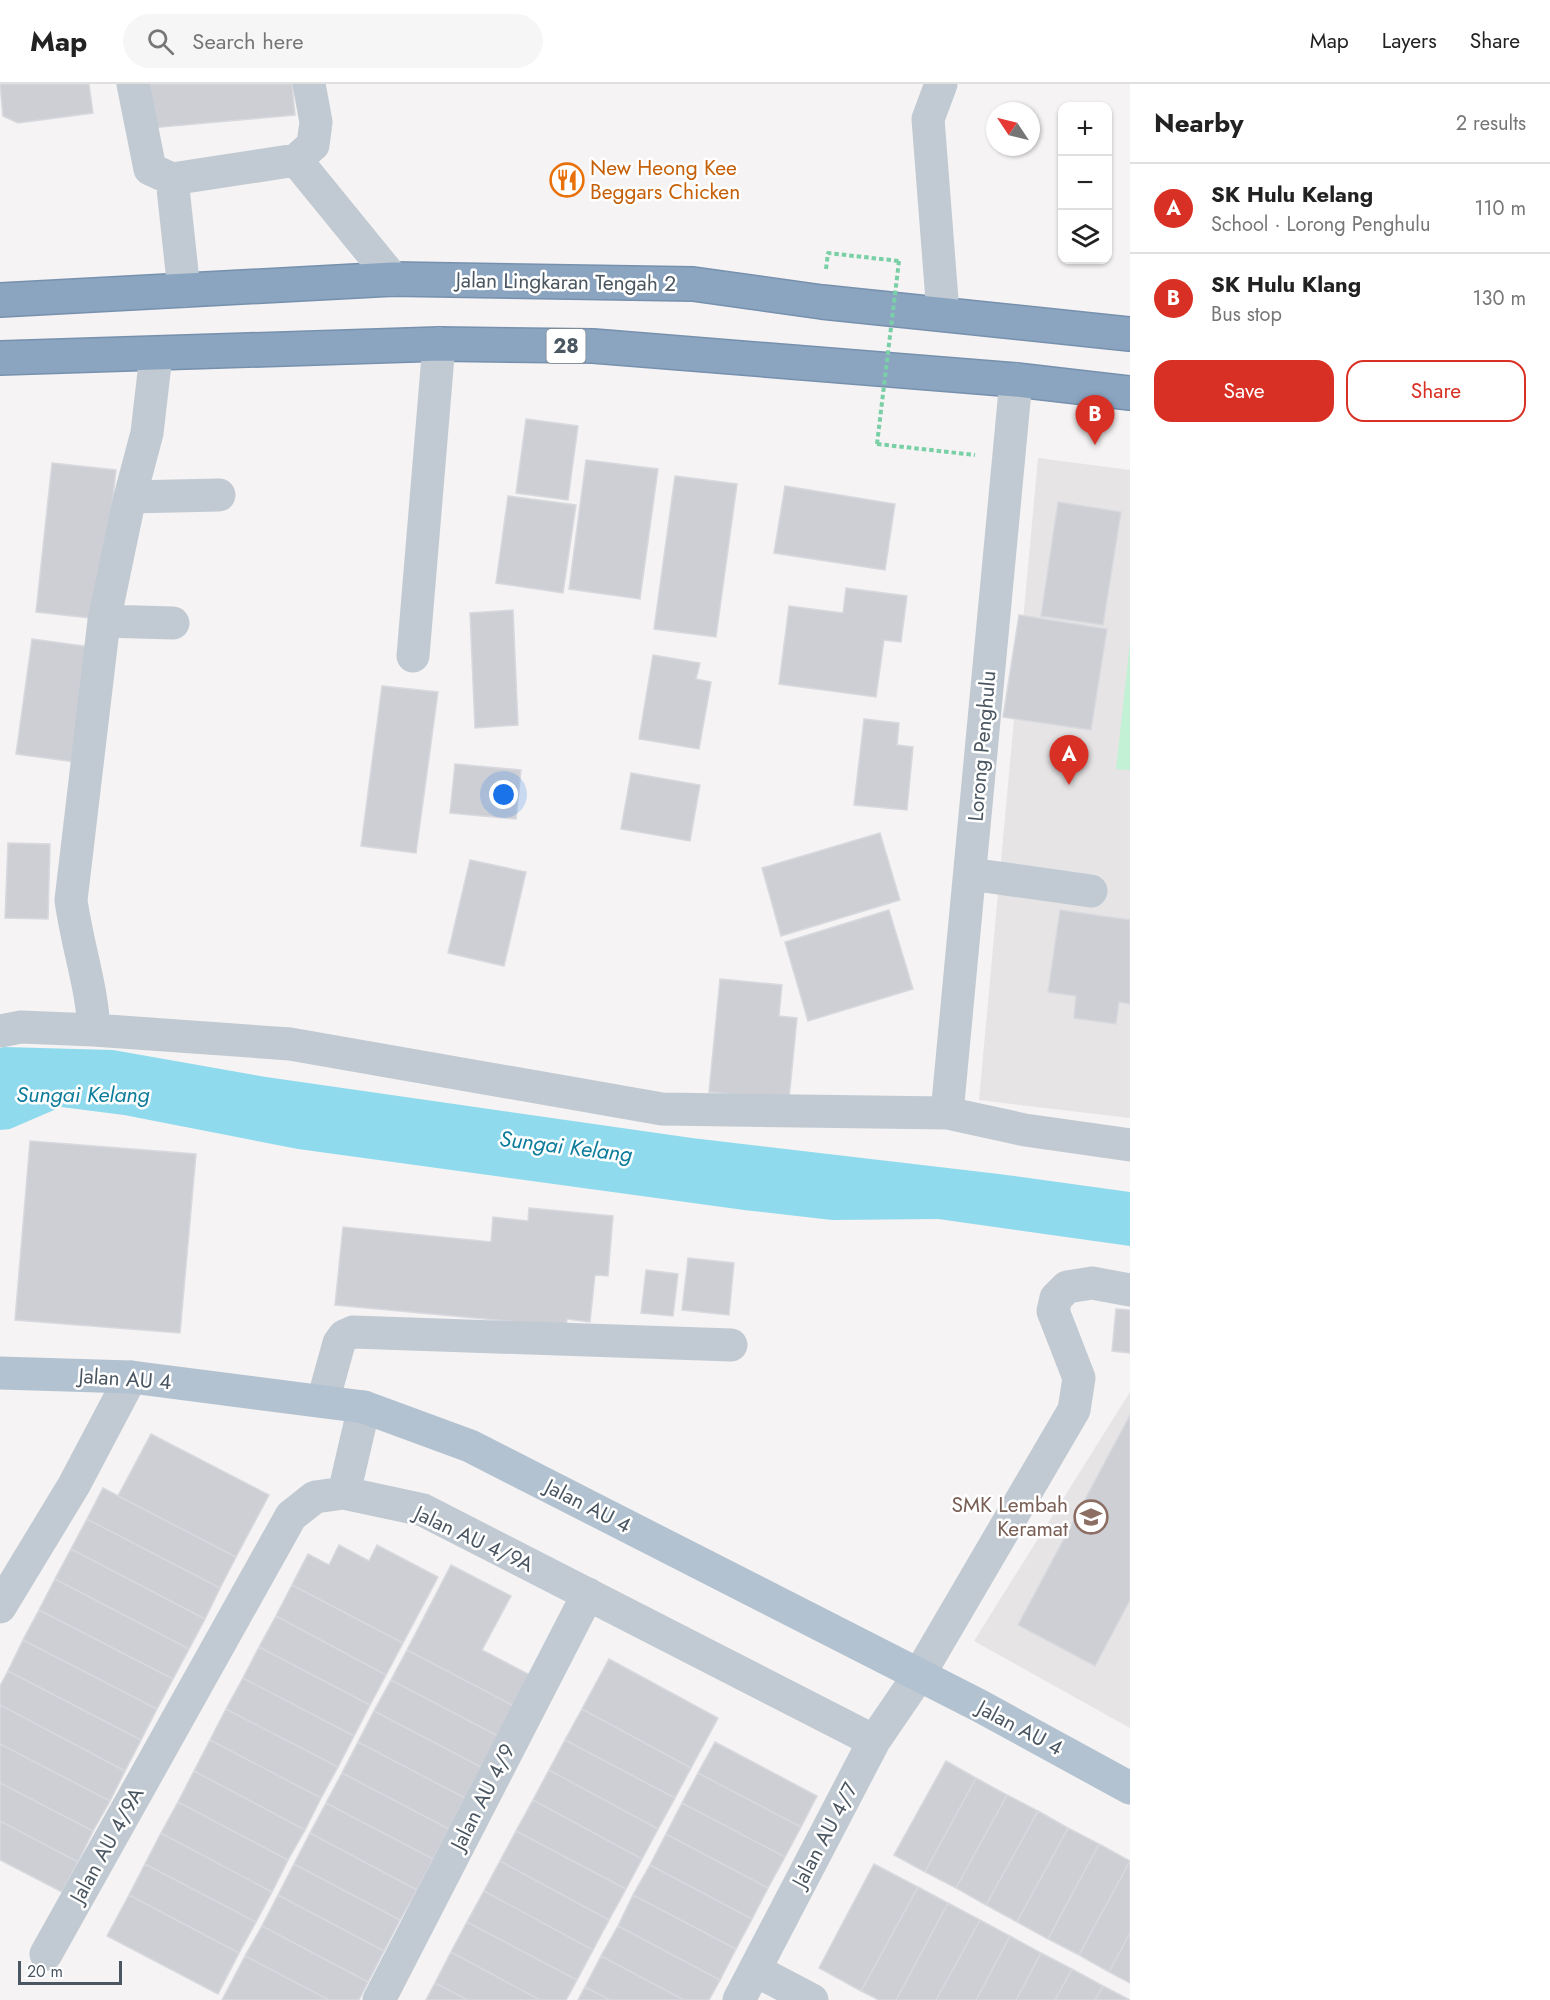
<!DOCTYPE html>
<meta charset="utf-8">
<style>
:root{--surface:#fff;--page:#f6f6f6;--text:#222;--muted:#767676;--line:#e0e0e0;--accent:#d93025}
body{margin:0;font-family:Jost,sans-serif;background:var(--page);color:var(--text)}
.controls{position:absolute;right:18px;top:18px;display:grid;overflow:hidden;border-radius:12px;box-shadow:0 2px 4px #0004}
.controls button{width:54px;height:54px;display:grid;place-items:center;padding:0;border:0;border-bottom:2px solid var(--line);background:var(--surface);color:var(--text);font:30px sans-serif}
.compass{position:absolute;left:986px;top:18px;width:54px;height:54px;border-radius:50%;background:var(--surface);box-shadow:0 2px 4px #0004;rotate:305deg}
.scale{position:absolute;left:18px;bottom:15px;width:104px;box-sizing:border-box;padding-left:6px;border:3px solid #4a5661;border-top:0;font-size:16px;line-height:21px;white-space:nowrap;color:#4a5661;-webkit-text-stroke:4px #fff;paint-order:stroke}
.you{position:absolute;left:504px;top:711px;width:21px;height:21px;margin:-15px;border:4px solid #fff;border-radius:50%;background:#1a73e8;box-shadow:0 0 0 9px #1a73e833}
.badge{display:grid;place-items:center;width:39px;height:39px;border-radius:50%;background:var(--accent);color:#fff;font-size:20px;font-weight:700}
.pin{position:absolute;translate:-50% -50px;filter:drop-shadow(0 2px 3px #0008)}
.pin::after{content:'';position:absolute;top:32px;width:21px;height:18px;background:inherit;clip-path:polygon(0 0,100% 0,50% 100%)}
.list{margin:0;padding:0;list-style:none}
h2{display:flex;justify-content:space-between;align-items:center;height:78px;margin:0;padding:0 24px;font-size:26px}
h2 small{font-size:20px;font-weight:400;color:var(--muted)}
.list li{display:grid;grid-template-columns:39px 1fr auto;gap:18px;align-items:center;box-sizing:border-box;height:90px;padding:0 24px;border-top:2px solid var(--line)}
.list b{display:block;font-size:22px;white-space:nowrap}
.list p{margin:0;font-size:20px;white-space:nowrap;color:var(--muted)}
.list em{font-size:20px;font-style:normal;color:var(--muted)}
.actions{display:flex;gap:12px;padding:18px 24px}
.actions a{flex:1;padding:14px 0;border:2px solid var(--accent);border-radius:18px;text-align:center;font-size:21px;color:var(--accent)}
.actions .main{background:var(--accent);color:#fff}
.icon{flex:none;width:33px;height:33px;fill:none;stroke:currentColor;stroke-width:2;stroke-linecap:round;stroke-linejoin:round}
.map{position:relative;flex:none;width:1130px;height:1916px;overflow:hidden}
header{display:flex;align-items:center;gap:36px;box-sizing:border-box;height:84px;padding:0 30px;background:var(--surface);border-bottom:2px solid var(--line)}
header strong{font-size:28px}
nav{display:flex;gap:33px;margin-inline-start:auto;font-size:21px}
.search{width:420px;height:54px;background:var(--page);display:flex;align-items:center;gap:15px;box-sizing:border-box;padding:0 21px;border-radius:33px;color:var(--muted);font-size:22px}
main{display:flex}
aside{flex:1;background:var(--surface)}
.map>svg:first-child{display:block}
</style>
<header>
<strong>Map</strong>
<div class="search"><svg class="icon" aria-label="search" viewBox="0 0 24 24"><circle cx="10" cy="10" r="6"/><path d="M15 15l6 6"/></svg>Search here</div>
<nav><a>Map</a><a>Layers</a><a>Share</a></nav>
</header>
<main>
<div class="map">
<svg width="1130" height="1916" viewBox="0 0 1130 1916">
<rect width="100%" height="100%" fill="#f5f3f3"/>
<path fill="#e6e4e5" d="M1038,374L1130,386V1034L979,1016Z
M1130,1308V1644L974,1557Z"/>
<path fill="#c3f1d5" d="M1130,558V686L1116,685Z"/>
<path fill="#90daee" d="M4,963L113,966L266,993L692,1054L999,1090L1130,1108V1162L938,1135L832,1136L744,1126L298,1065L124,1031L61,1023L10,1045L0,1046V964Z"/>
<path fill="#cdcfd5" stroke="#d7d9de" stroke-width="1.5" d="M0,0H89L93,29L18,39L3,32Z
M147,0H292L295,31L151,44Z
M526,335L578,342L568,416L516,409Z
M586,376L658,385L640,515L569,505Z
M52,379L116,386L99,535L36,528Z
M675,392L737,400L716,553L654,545Z
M785,402L895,420L885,486L774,469Z
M508,412L576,421L563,509L496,499Z
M1058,418L1121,428L1103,541L1041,532Z
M846,504L907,512L901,558L884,556L876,613L779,600L789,522L843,529Z
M513,526L518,641L475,644L470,529Z
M1019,531L1107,545L1091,646L1003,633Z
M32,555L90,563L75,678L16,670Z
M653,571L700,579L696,595L711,598L699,665L639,655Z
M382,602L438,608L416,769L361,762Z
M864,635L899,639L897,661L913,663L907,726L854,721Z
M455,680L521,686L516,735L450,729Z
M631,689L700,701L690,757L621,745Z
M880,749L900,816L781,852L762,784Z
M8,759L50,760L48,835L5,834Z
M470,776L526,788L504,882L448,869Z
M889,826L913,905L808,937L785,858Z
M1060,826L1130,836V920L1119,918L1116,940L1074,934L1076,912L1048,908Z
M720,895L782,901L779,932L797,934L789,1015L709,1008Z
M30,1057L196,1070L180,1249L15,1236Z
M529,1124L613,1132L608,1192L595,1191L590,1238L567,1235L565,1250L518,1238L335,1221L343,1143L491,1158L493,1133L528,1137Z
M688,1174L734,1179L729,1231L682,1226Z
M646,1186L678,1190L673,1232L641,1229Z
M1116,1225L1130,1226V1269L1112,1267Z
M1130,1331V1516L1095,1582L1018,1541Z
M151,1350L269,1411L236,1473L118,1412Z
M103,1404L236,1473L220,1504L87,1435Z
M87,1435L220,1504L205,1535L71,1465Z
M339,1461L369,1477L377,1461L438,1493L403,1559L292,1501L308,1470L329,1481Z
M71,1465L205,1535L189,1565L55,1495Z
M451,1481L511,1512L482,1566L530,1591L514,1622L407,1566Z
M55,1495L189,1565L173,1595L39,1526Z
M292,1501L403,1559L386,1591L276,1532Z
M39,1526L173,1595L157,1625L23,1556Z
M276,1532L386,1591L370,1621L259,1563Z
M23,1556L157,1625L141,1656L8,1587Z
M259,1563L370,1621L354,1652L243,1594Z
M407,1566L514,1622L498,1652L391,1596Z
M609,1575L718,1634L691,1684L582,1625Z
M8,1587L141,1656L125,1687L0,1621V1602Z
M243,1594L354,1652L338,1683L226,1625Z
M391,1596L498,1652L481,1683L374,1627Z
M0,1621L125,1687L110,1717L0,1660Z
M226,1625L338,1683L321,1714L210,1656Z
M582,1625L691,1684L675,1714L565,1656Z
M374,1627L481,1683L465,1714L358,1658Z
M210,1656L321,1714L305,1746L194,1687Z
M565,1656L675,1714L658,1745L549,1686Z
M358,1658L465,1714L449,1745L342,1689Z
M715,1658L817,1712L801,1743L698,1689Z
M0,1660L110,1717L93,1747L0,1699Z
M946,1677L976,1694L925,1788L894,1771Z
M549,1686L658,1745L642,1775L533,1716Z
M194,1687L305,1746L288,1776L178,1718Z
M342,1689L449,1745L433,1775L326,1719Z
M698,1689L801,1743L785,1773L682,1719Z
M976,1694L1007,1711L956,1804L925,1788Z
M0,1699L93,1747L78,1778L0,1737Z
M1007,1711L1038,1727L986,1821L956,1804Z
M533,1716L642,1775L626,1805L516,1747Z
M178,1718L288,1776L272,1808L161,1749Z
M326,1719L433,1775L417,1806L310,1749Z
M682,1719L785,1773L768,1804L666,1750Z
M1038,1727L1068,1744L1017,1838L986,1821Z
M0,1737L78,1778L62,1808L0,1776Z
M1068,1744L1099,1760L1048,1855L1017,1838Z
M516,1747L626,1805L609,1836L500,1777Z
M161,1749L272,1808L256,1838L145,1780Z
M310,1749L417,1806L400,1836L294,1780Z
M666,1750L768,1804L752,1835L650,1781Z
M1099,1760L1130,1777L1079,1871L1048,1855Z
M500,1777L609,1836L593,1866L484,1807Z
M1130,1777V1849L1109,1888L1079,1871Z
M145,1780L256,1838L239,1869L129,1811Z
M294,1780L400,1836L384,1867L278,1811Z
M874,1780L918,1803L861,1907L819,1884Z
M650,1781L752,1835L736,1865L633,1811Z
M918,1803L948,1819L896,1916H879L861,1907Z
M484,1807L593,1866L577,1896L467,1838Z
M129,1811L239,1869L218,1910L107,1852Z
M278,1811L384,1867L368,1898L262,1842Z
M633,1811L736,1865L720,1896L618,1842Z
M948,1819L980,1836L936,1916H896Z
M980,1836L1010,1852L976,1916H936Z
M467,1838L577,1896L566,1916H540L451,1868Z
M262,1842L368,1898L359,1916H329L245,1872Z
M618,1842L720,1896L709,1916H684L601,1872Z
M1130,1849V1899L1109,1888Z
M1010,1852L1041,1869L1016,1916H976Z
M451,1868L540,1916H468L435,1899Z
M1041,1869L1072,1885L1055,1916H1016Z
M245,1872L329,1916H222Z
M601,1872L684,1916H610L585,1903Z
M1072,1885L1103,1902L1095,1916H1055Z
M435,1899L468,1916H426Z
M1103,1902L1130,1916H1095Z
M585,1903L610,1916H578Z"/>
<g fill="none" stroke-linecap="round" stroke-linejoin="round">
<defs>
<path id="highway" d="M0,216L393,195L693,200L822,218L1130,250
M0,274L439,260L593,262L1016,296L1130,309"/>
</defs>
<use href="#highway" stroke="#7690ad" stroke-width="36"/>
<path stroke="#7ad0a6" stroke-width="4" stroke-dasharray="4.5 3" stroke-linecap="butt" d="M826,185L828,169L899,177
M877,360L975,371"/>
<path stroke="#c1cad2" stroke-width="33" d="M133,0L150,85L172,95
M941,0L928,35L943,229
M296,76L313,61L316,38L309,0
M184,206L172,95L296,76L393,195
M130,413L219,411
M104,537L173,539
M413,572L439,260
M970,790L1091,807
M94,946C92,902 77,861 71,816L104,537L130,413L147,349L156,271
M0,947L21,943L94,946L290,960L662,1025L947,1029L1025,1046L1130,1061
M947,1029L1016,296
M323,1317L339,1259L344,1252L353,1248L731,1261
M344,1409L364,1323
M0,1523L74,1401L131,1293
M46,1870L291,1432L315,1413L344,1409L423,1426L874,1657
M755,1886L812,1916
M379,1916L588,1510
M739,1916L874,1657L919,1591L1074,1326L1079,1294L1053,1227L1056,1214L1067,1203L1092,1199L1130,1206"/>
<path stroke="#b3c2d1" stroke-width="33" d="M0,1289L131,1293L364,1323L470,1362L980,1622L1130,1704"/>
<use href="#highway" stroke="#8ba5c1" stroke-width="33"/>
<path stroke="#7ad0a6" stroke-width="4" stroke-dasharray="4.5 3" stroke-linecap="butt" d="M877,360L899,177"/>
</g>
<defs>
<symbol id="restaurant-ring" viewBox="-11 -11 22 22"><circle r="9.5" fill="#fff" stroke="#e8710a" stroke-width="1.5"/><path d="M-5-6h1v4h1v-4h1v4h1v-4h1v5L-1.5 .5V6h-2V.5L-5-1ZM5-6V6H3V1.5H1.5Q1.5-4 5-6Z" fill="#e8710a"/></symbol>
<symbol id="school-ring" viewBox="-11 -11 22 22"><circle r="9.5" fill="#fff" stroke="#8d6e63" stroke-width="1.5"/><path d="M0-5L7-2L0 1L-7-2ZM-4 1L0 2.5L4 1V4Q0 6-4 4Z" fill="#8d6e63"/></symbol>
</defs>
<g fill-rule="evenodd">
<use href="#restaurant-ring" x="548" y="77" width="38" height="38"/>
<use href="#school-ring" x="1072" y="1414" width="38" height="38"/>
</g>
<g text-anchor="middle" stroke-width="5" stroke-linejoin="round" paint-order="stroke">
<rect fill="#fff" stroke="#808990" stroke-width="1.5" x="546.5" y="245" width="39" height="34" rx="4.5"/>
<g font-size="20" font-weight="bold" fill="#4a5661">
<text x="566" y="269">28</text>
</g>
<g font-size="21" fill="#c56008" stroke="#fff" text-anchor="start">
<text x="590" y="91">New Heong Kee<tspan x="590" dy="24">Beggars Chicken</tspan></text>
</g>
<g font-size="21" fill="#4a5661" stroke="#fff">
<text transform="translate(566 198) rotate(1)" y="7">Jalan Lingkaran Tengah 2</text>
<text transform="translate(982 662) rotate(-85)" y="7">Lorong Penghulu</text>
<text transform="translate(125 1295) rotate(4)" y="7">Jalan AU 4</text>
<text transform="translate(588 1422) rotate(27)" y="7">Jalan AU 4</text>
<text transform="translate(474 1455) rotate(25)" y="7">Jalan AU 4/9A</text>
<text transform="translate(1020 1644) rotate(28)" y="7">Jalan AU 4</text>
<text transform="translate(483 1713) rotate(-63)" y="7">Jalan AU 4/9</text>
<text transform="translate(825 1751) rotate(-62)" y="7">Jalan AU 4/7</text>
<text transform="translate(107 1761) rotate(-61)" y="7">Jalan AU 4/9A</text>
</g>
<g font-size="21" fill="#785e54" stroke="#fff" text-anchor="end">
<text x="1068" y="1428">SMK Lembah<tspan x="1068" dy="24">Keramat</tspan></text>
</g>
<g font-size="22" font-style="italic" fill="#0c7c9b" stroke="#fff">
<text x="83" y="1018">Sungai Kelang</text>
<text transform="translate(566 1062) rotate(7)" y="8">Sungai Kelang</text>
</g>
</g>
</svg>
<div class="controls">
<button>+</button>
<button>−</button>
<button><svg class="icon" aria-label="layers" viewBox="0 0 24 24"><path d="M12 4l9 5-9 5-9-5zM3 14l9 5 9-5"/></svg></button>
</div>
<svg class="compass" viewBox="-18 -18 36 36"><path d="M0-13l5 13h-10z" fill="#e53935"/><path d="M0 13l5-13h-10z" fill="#767676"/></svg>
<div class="scale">20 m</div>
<div class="you"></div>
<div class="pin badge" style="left:1069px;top:701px">A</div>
<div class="pin badge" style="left:1095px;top:361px">B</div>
</div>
<aside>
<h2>Nearby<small>2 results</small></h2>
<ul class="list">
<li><span class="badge">A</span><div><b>SK Hulu Kelang</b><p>School · Lorong Penghulu</p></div><em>110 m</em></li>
<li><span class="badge">B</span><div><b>SK Hulu Klang</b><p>Bus stop</p></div><em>130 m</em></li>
</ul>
<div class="actions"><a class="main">Save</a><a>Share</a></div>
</aside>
</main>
